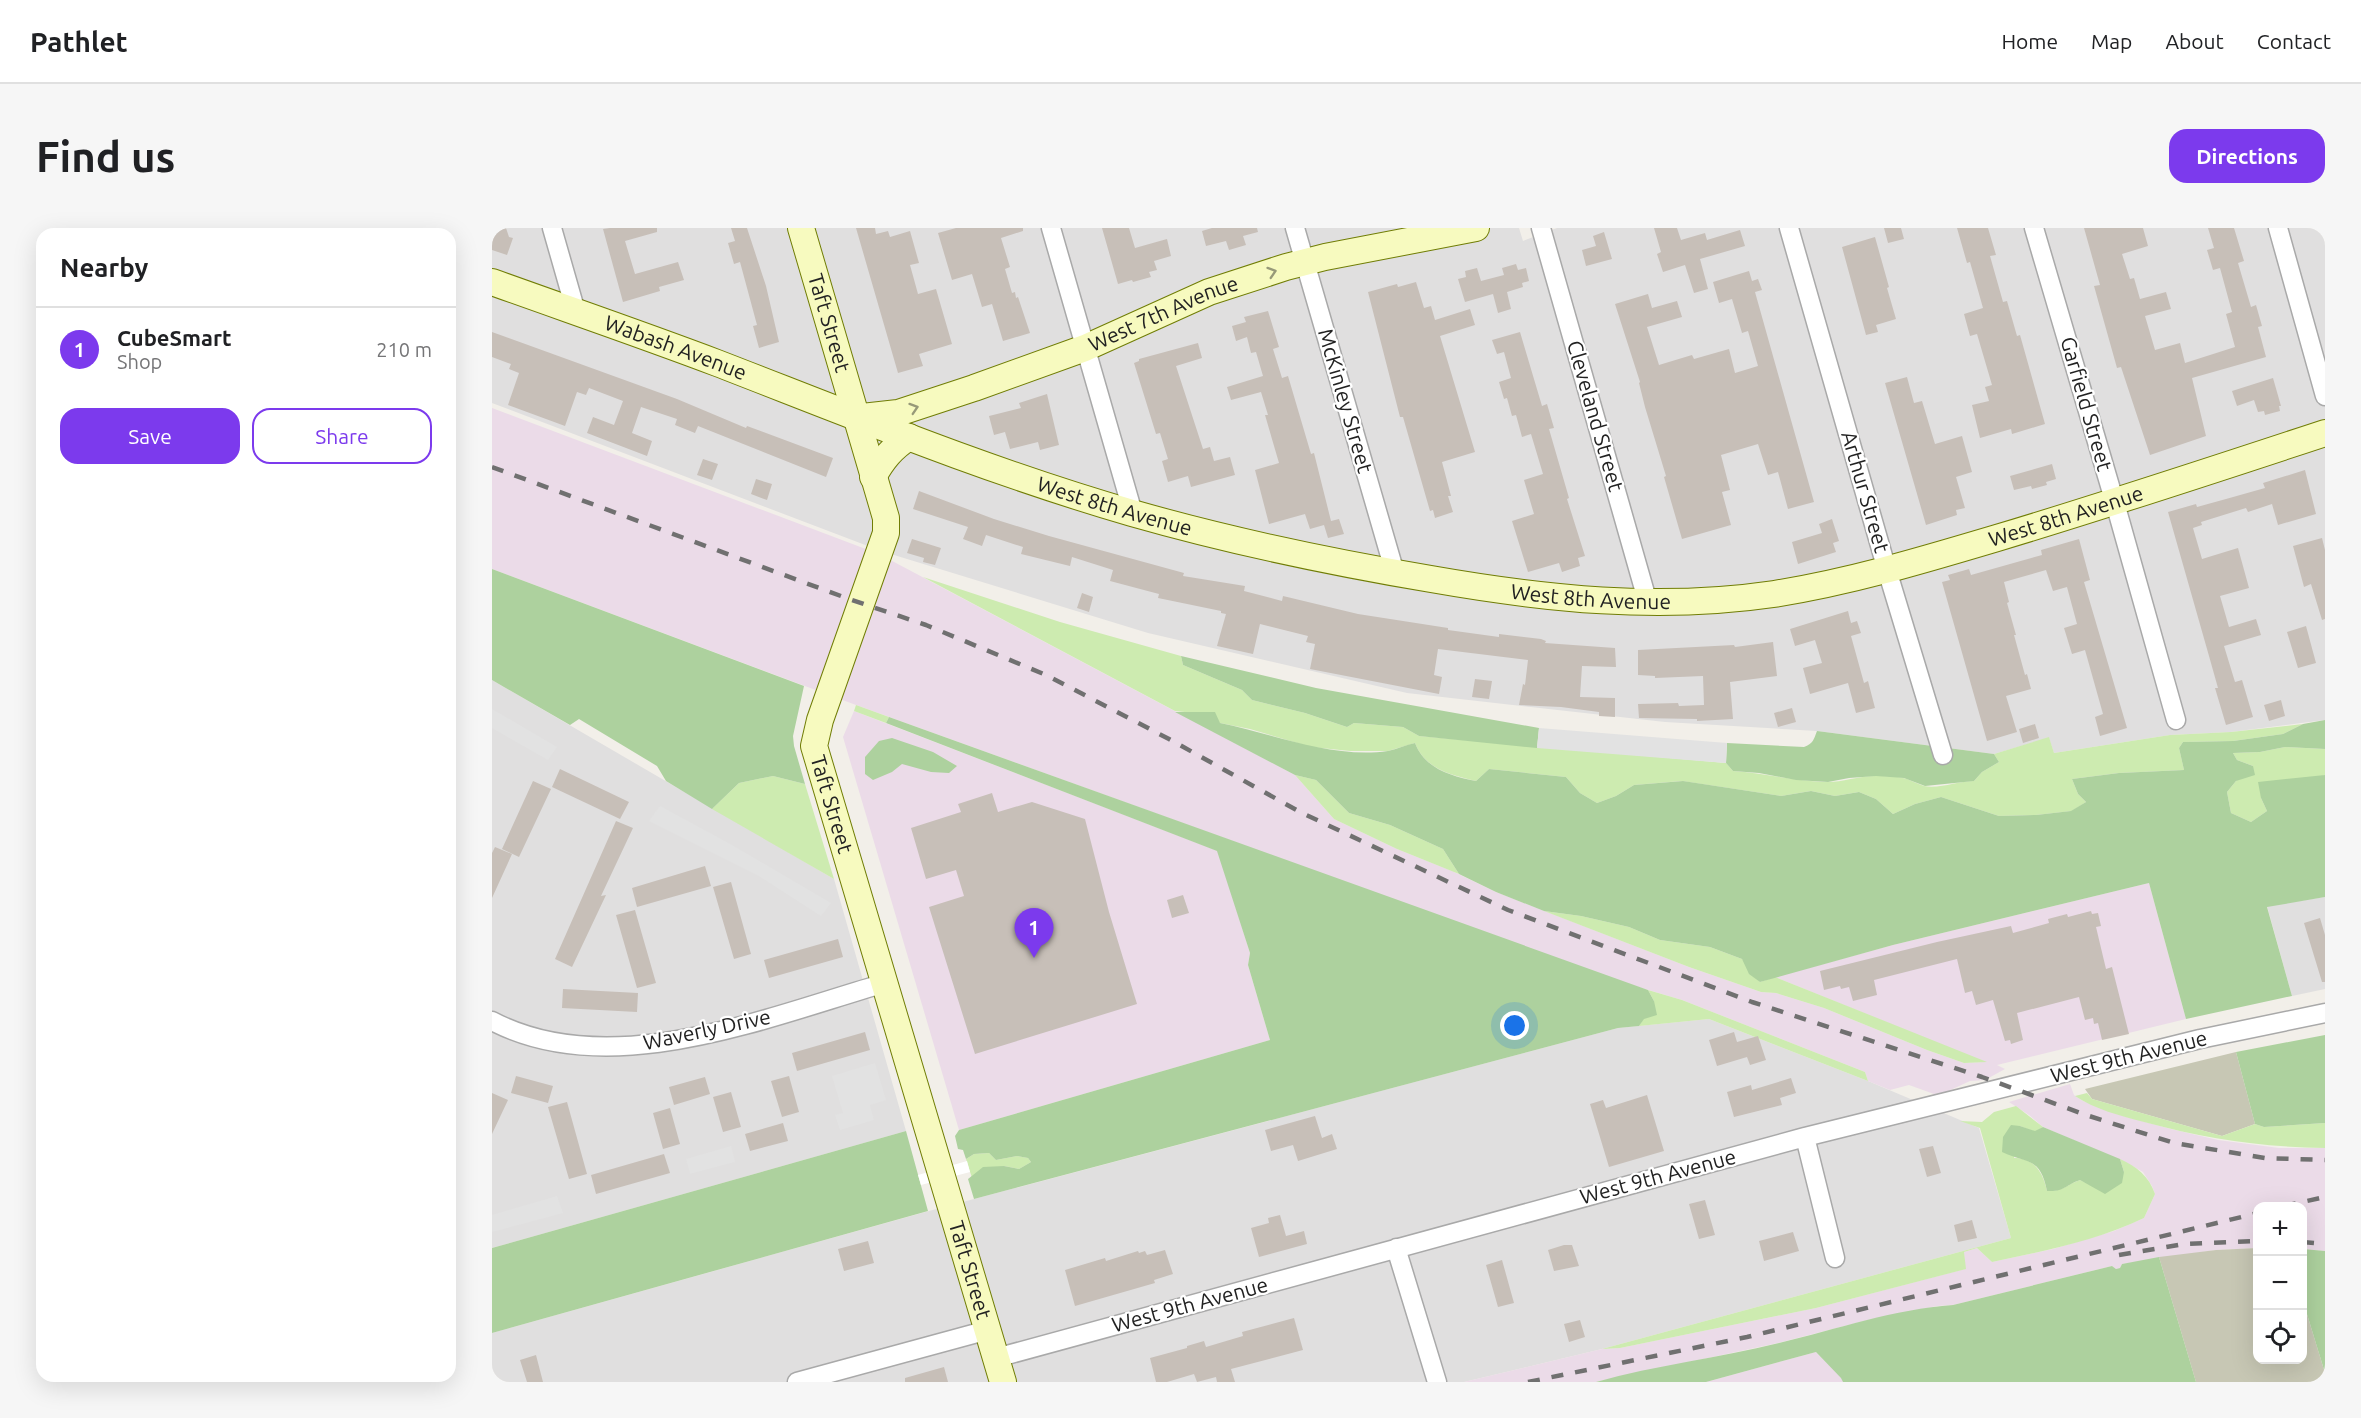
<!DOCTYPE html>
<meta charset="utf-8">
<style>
:root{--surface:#fff;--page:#f6f6f6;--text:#202124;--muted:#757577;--line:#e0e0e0;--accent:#7c3aed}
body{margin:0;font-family:Ubuntu,sans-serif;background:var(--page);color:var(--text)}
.controls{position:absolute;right:18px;bottom:18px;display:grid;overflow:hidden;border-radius:12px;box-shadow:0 6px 24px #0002}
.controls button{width:54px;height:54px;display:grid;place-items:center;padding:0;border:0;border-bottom:2px solid var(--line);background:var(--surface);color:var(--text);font:30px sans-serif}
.you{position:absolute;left:1023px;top:798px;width:21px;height:21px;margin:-15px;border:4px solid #fff;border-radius:50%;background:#1a73e8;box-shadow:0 0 0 9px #1a73e833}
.badge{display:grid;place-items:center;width:39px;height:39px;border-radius:50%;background:var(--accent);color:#fff;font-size:20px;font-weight:700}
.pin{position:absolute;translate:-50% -50px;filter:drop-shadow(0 2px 3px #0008)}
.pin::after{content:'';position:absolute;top:32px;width:21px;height:18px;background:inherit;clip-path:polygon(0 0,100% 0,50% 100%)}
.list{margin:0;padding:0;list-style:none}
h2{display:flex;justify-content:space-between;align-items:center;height:78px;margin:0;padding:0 24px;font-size:26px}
h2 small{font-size:20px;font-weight:400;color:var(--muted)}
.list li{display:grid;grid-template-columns:39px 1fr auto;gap:18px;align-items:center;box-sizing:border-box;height:84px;padding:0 24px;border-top:2px solid var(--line)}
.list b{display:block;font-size:22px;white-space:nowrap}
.list p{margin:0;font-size:20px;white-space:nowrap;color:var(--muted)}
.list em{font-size:20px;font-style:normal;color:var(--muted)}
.actions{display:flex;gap:12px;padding:18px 24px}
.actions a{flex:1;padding:14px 0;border:2px solid var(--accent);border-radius:18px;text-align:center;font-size:21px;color:var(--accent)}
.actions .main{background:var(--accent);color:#fff}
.icon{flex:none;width:33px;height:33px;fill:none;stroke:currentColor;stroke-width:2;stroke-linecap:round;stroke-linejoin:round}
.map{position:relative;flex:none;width:1833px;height:1154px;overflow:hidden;border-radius:18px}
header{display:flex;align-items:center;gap:36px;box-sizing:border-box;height:84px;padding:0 30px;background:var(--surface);border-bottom:2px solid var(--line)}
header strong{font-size:28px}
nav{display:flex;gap:33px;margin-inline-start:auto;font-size:21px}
.intro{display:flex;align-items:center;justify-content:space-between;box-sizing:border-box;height:144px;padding:0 36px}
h1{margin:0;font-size:42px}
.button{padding:15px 27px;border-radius:18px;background:var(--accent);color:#fff;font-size:21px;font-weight:700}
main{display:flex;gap:36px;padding:0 36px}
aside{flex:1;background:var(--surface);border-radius:18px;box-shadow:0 6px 24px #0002}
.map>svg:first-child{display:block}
</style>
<header>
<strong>Pathlet</strong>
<nav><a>Home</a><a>Map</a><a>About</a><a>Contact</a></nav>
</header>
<div class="intro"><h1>Find us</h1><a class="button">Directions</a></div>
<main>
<aside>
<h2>Nearby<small></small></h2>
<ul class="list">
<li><span class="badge">1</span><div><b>CubeSmart</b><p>Shop</p></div><em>210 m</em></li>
</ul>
<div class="actions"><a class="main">Save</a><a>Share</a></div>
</aside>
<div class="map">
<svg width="1833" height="1154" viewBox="0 0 1833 1154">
<rect width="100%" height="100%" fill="#f2efe9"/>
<path fill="#e0dfdf" d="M0,0H1027L1031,13L1065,0H1833V492L1739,504L1678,507L1562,525L1557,510L1502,526L1325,503L1173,494L915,465L656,405L389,323L0,175Z
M0,452L342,651L414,903L0,1020Z
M1833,669V761L1800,768L1775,678Z
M1217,791L1376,853L1487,900L1519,1010L1110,1121L972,1154H0V1105L437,983L1126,800Z"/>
<path fill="#ebdbe8" d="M0,180L387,326L803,547L842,591L905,621L960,643L1004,664L1197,739L1269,764L1284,765L1332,780L1435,822L1472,835L1492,834L1283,749L1401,717L1657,655L1694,791L1505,837L1513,841L1493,852L1478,853L1454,864L1442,866L1417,857L1398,862L1376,853L1373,844L1190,772L1133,755L364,477L0,341Z
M362,483L726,623L758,725L756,737L778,812L467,902L351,509Z
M1578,856L1582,867L1591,873L1635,889L1679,901L1726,912L1787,920H1833V1023L1811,1021L1810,978H1766L1765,1020L1724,1022L1630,1036L1628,1040L1624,1041L1620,1038L1461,1077L1445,1078L1368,1094L1286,1115L1104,1154H972L1110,1121L1128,1120L1324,1080L1473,1041L1472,1024L1485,1020L1500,1034L1561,1021L1622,1003L1652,990L1663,966L1660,958L1651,944L1635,935L1551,899L1537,887L1517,874Z
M1324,1124L1350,1150L1351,1154H1214Z"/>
<path fill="#c7c7b4" d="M1744,824L1763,896L1730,908L1600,871L1593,861Z
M1765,1020L1766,1132H1810L1811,1073L1833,1145V1154H1704L1667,1029L1724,1022Z"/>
<path fill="#cdebb0" d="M431,349L568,394L689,428L691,437L750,462L760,472L813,485L855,499L862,495L911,499L927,508L1234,535L1241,543C1272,545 1302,553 1333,554C1347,555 1366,548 1383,548C1393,548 1405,548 1415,551C1420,553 1426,556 1432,558C1448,561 1466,553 1482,553L1490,544L1507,534L1502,526L1557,509L1562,525L1678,507L1739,504L1811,496L1791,506L1741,513L1691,514L1687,520L1692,542L1627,545L1580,551L1586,566L1594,574L1580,583L1544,587L1507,588L1449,569L1423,576L1401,586L1384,571L1367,564L1343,568L1319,563L1289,568L1190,553L1142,557L1124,568L1105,575L1088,565L1074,549L997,541L984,553C959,547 933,541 923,515L896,523H858L819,519L758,501L728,495L702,485L683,483Z
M364,477L397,489L394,495L362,483Z
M1793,519L1833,521V547L1769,570L1775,583L1759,594L1739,585L1735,564L1744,553L1761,538L1745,532L1741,525L1768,524Z
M803,547L824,552L857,585L898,597L951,621L967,646L905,621L842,591Z
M281,548L313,556L342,651L220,581L247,555Z
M1052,683L1089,688L1137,699L1168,712L1218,719L1250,731L1268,754L1283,749L1495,834L1472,835L1435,822L1332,780L1284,765L1269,764L1197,739Z
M1156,762L1190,772L1373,844L1376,853L1217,791L1147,798L1162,773Z
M1595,865L1600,871L1730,908L1763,896L1772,899L1833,895V920C1768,919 1715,911 1652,894C1629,888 1602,881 1583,868Z
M1524,878L1551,899L1543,904L1528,898L1522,930C1542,930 1551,944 1555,963C1572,963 1574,957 1588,952L1605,960L1632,944L1628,931C1645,939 1657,948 1663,966L1652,990C1604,1013 1551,1023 1500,1034L1485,1020L1472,1024L1474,1041L1324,1080L1128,1120L1110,1121L1519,1010L1488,900L1468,893L1490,894L1502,884Z
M497,925L504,932L525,928L536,930L539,934L527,941L512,938L480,950L474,931L482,926Z"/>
<path fill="#add19e" d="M0,341L312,458L301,508L302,518L313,556L281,548L247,555L220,581L174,553L165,538L87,491L78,497L0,452Z
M689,428L824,460L1047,500L1045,520L927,508L911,499L862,495L855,499L813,485L760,472L750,462L691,437Z
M683,484H723L728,495C782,506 841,531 896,523C905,521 914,517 923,515C933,541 959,548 984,553L997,541L1074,549L1088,565L1105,575L1124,568L1142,557L1191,553L1289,568L1319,563L1343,568L1367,564L1384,571L1401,586L1423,576L1449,569L1507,588L1544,587L1579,583L1594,574L1586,566L1580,551L1627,545L1692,542L1687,520L1691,514L1741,513L1791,506L1811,496L1833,492V521L1793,519L1768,524L1741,525L1745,532L1761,538L1763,547L1744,553L1735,564L1739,585L1759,594L1775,583L1769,570L1766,554L1833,547V669L1775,679L1800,768L1694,791L1657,655L1401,717L1268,754L1257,746L1250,731L1218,719L1168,712L1137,699L1089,688L1052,683L1004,664L967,646L951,621L898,597L857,585L824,552L803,547Z
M397,489L1156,762L1162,773L1165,787L1152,791L1147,798L1126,800L482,971L476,951L491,939L512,938L527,941L539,934L536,930L525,928L504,932L497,925L482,926L474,931L471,922L466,921L463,908L467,902L778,812L756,737L758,725L725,623L394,495Z
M1325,503L1502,526L1507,534L1490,544L1482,553L1433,558L1412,550L1384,548L1357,550L1336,554L1304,552L1267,545L1241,543L1234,535L1235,515L1312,519C1321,516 1322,511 1325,503Z
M400,510L441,524L465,538L457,545L439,544L410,536L400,544L381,552L373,546V529L387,513Z
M1833,807V895L1772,899L1763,896L1744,824Z
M1519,897L1528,898L1543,903L1551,899L1628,931L1632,944L1630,955L1613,966L1588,952C1573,957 1573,964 1555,963C1548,928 1535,936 1510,924L1511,909Z
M414,903L436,983L0,1105V1020Z
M1811,1021L1833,1023V1145L1811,1073Z
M1667,1029L1704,1154H1351L1349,1150L1324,1124L1214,1154H1104C1164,1137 1227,1130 1287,1115C1345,1101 1403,1081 1461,1077L1620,1038L1624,1041L1628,1040L1630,1036Z"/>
<path fill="#e2e2e2" d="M0,481L65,519L56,532L0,500Z
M1047,500L1235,515L1234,535L1045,520Z
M168,578L240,617L339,675L329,688L267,648L157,593Z
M383,835L394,872L378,877L382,892L348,902L343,887L351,885L340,848Z
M239,918L243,934L198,946L194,931Z
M65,968L71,985L0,1004V987Z"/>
<path fill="#fff" d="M475,933L478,944L429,957L426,947Z"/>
<path fill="#c7bfb8" d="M0,0H14L17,9L21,10L15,27L0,22Z
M118,0H165V4L133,13L143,46L186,34L192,52L167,59L168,63L131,74L111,1Z
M239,0H255L274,58L287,114L267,120L261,98L265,97L248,34L242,36L236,15L243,13Z
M364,0H383L384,6L396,3L398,9L418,3L427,35L418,37L426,66L444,61L460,116L427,126L431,138L406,145Z
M464,0H531V3L509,10L518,39L513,41L520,65L523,64L524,70L526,69L538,105L511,113L500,76L490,79L480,46L460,52L446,5Z
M610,0H637L643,20L675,11L679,28L662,33L665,42L657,44L659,49L641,54L640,52L626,56Z
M720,0H765L766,4L751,8L754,17L737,22L734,13L714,18L710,3Z
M1162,0H1185L1189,12L1213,5L1215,12L1248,2L1253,18L1208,31L1216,61L1202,65L1193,37L1171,44L1165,26L1169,24Z
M1392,0H1409L1412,11L1396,15Z
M1465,0H1496L1504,27L1498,28L1511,74L1515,73L1525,108L1528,107L1553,196L1520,206L1519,201L1488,210L1480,177L1497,173L1493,159L1500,157L1485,106L1478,108L1472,86L1491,80L1478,34L1475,35Z
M1592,0H1651L1656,18L1630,26L1638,51L1642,50L1648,71L1674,64L1679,81L1653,88L1663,122L1688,115L1693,135L1743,119L1734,86L1740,84L1728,40L1721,42L1715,22L1722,20L1716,0H1742L1752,33L1746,35L1759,79L1764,77L1770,98L1766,99L1774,129L1700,150L1714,208L1658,227L1629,139L1625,140L1602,58L1608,57Z
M1112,4L1120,31L1094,38L1090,22L1104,18L1101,8Z
M1383,9L1397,59L1395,60L1404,91L1384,97L1386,104L1374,107L1350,19Z
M1024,36L1026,42L1034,40L1037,53L1030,55L1031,59L1015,64L1019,81L1006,85L1001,66L973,74L966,51L974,49L973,43L985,40L989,53L1012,47L1010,40Z
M1257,43L1260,53L1266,51L1270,62L1263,64L1322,274L1296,281L1286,244L1276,247L1266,216L1229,227L1238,262L1230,264L1239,297L1190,311L1172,249L1174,248L1153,179L1147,155L1148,154L1123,76L1156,66L1160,80L1185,73L1190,89L1155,99L1167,137L1200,127L1202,131L1237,121L1243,145L1266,138L1256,103L1250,105L1240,71L1227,75L1221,54Z
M924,54L932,80L939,78L943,92L978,81L983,97L948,108L983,224L950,234L959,268H956L961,284L943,290L941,282L938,283L911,189H908L876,64L905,56L906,59Z
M776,83L787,119L781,121L790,150L796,148L819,226L822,225L839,293L847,291L852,306L836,310L832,297L818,301L813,286L777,296L763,242L787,235L773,187H776L769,164L739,172L735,159L771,148L764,124L759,125L755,109L744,113L740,98L754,94L752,89Z
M0,104L185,171L254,200L255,198L341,230L334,249L206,198L203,205L183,197L185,191L149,179L140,205L160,213L155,228L121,215L95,205L101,189L122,197L131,173L97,160L94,167L85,164L73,198L16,177L27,145L17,141L19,136L0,129Z
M1028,104L1050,178L1055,176L1062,200L1057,201L1077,270L1075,271L1093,328L1086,330L1088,338L1070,344L1067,335L1036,344L1020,293L1042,286L1032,252L1051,246L1039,206L1030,209L1024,187L1020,188L1015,170L1012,171L1007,154L1019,150L1012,124L1005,126L1000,112Z
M706,115L710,130L684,138L711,221L718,219L722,233L738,229L743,247L699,259L696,248L676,254L670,233L676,231L668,205L664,206L642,135L647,133V131Z
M1415,149L1422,175L1430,173L1443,216L1470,208L1480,244L1464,249L1473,280L1464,282L1465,287L1434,297L1393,155Z
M1781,150L1789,178H1787L1788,183L1773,187L1772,183L1766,184L1762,172L1745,178L1740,163Z
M555,166L567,217L548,222L546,214L518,221L513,204L502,207L497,188L529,180L527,175Z
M211,231L226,236L220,252L205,247Z
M1560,236L1564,251L1554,254L1555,257L1540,261L1539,258L1522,262L1518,248Z
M1813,242L1824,286L1786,297L1780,276L1756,284L1754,280L1709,294L1710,297L1701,300L1710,331L1746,320L1757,360L1728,368L1737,399L1764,391L1769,407L1732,418L1743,454L1750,452L1761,489L1734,497L1723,460H1726L1717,428L1676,284L1704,276L1705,279L1734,271L1773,260L1771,255Z
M264,251L280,256L275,272L259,266Z
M427,263L502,291L557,308L692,345L691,348L753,358L752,363L790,373L791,368L866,386L956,400V402L1007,409V406L1049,411L1054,413L1053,415L1123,420L1124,439L1090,438L1088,469L1123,470V489L1107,488V484L1069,479L1027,477L1031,456L1033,457L1036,432L946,421L942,447L950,449L947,466L818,441L823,416L814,414L816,408L768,396L761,426L725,418L734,386L729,385V383L666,370L667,366L618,353L621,342L580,329L578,338L529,326L531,319L494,307L490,318L471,311L476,299L421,281Z
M1340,291L1347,313L1341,315L1344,324L1306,336L1300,314L1330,305L1327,296Z
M1830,310L1833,322V391L1830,392L1819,356L1812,359L1801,318Z
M420,311L449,320L443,337L431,334L432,330L415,325Z
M1587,311L1598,352L1592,354L1635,500L1608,508L1603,489L1611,486L1593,422L1580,426L1572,400L1585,396L1575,359L1561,363L1554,342L1512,354L1517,374L1515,375L1524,407H1522L1533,447L1535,446L1539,461L1514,468L1525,504L1495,513L1450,354L1458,352L1456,347L1477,341L1479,347L1550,327L1549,322Z
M590,365L601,369L597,384L585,380Z
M1356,383L1359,395L1365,393L1369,405L1359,408L1372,455L1376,453L1383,480L1364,485L1356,455L1318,466L1311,440L1330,435L1323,412L1303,418L1298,401Z
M1814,398L1824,435L1806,440L1795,404Z
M1281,414L1285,448L1238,454L1241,491L1205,493V491L1147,490L1146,476L1186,475L1187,478L1212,477L1211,448L1163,450V448L1146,447V422L1242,417L1243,419Z
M983,451L1000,453L997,471L980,469Z
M1789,472L1793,488L1777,493L1772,477Z
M1300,480L1304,494L1286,499L1282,485Z
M1543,496L1547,510L1531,515L1527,501Z
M68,541L137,574L128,591L60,559Z
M41,553L59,561L27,629L10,621Z
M500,565L506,584L540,574L593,591L617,684L645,776L483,826L437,679L472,668L464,642L434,651L419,600L469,584L466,576Z
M124,593L141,600L109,668L114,667L80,739L63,731Z
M3,619L20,626L0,670V625Z
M213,638L219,658L145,679L140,660Z
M239,654L259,726L242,731L221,659Z
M691,667L697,685L680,690L675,672Z
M143,682L164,755L145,760L124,687Z
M1599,683L1600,686L1606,685L1609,698L1604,699L1614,741L1620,739L1637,806L1610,812L1606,795L1602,796L1601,790L1593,792L1587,769L1525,785L1531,812L1519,816L1518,812L1513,813L1501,772L1484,777L1480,763L1473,765L1465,731L1382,752L1385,767L1361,773L1357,759L1349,761L1348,758L1332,762L1328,743L1445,714L1519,698L1521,705L1557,695L1556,691L1575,686L1576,689Z
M1828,690L1833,707V754H1830L1812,695Z
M346,711L351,729L277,750L272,732Z
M71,761L146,765L145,784L70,780Z
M373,804L378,822L305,843L300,825Z
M1242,804L1245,814L1266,808L1274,832L1258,837L1255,829L1225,838L1217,812Z
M24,848L61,858L56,875L19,865Z
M297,848L307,884L290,889L279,853Z
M213,849L218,866L182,877L177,859Z
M1299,850L1304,865L1288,870L1290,877L1242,889L1235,864L1259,857L1260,862Z
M239,864L249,899L231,904L221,869Z
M0,865L16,872L0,906Z
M1155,867L1172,923L1117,939L1098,876L1111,872L1114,880Z
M75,874L95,946L77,951L56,879Z
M178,880L188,916L171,921L161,885Z
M823,888L830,910L840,906L845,921L806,933L801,917L779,923L773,902Z
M291,895L296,913L258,923L253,906Z
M1441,918L1449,945L1435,949L1427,921Z
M172,926L178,945L104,966L99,947Z
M1213,972L1223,1007L1207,1011L1197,976Z
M788,987L794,1008L812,1003L815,1016L767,1029L759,1000L777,995L776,990Z
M1480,992L1485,1010L1466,1014L1462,997Z
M1301,1004L1307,1023L1272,1033L1267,1013Z
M376,1013L382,1035L352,1043L346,1021Z
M1072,1017H1080L1087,1038L1062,1043L1056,1022Z
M673,1022L681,1046L662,1052L663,1055L583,1078L573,1042L613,1030L614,1033L646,1023L647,1025L653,1023L655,1027Z
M1010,1032L1022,1075L1006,1079L994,1037Z
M802,1090L811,1122L739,1141L743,1154H725L724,1149L705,1154L702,1146L675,1154H664L658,1130L695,1120V1118L712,1113L714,1119L751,1108L750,1104Z
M1088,1092L1093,1109L1077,1114L1072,1096Z
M44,1127L51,1154H35L28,1132Z
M452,1139L456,1154H413V1150Z"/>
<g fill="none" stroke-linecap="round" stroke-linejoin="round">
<defs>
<path id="street" d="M60,0L84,84
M559,0L641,285
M803,0L903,345
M1049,0L1156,375
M1297,0L1395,342L1451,527
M1542,0L1623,275L1684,492
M1786,0L1833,168
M0,793C118,855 275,789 393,755
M1313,909L1343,1030
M904,1020L945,1154
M504,1130L1313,909L1708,811L1833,785
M305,1154L496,1102"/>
<g id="secondary">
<path id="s1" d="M309,0L394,290V305L328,492L322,518L511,1154"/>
<path id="s2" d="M0,54C75,81 151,107 225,135C362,188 498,244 640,285C738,313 838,334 939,351C1053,371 1166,383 1282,366C1358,354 1431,332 1505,310C1615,277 1724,241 1833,205"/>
<path id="s3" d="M370,189L406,185L482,160L593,120L717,64L794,39L833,29L984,0"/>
<path d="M381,249C391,231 400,220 417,209"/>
</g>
</defs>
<use href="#street" stroke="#a9a9a9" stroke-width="21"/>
<use href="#secondary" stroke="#707d05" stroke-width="28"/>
<use href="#street" stroke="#fff" stroke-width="18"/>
<use href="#secondary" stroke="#f7fabf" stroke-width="26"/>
<path stroke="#707070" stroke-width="4.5" stroke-dasharray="12 12" stroke-linecap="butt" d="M0,239L357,371L434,397L554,447L677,511L808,584L1016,682L1260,774L1490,849L1594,887L1682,915L1773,930L1833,932
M1792,978L1833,969
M1810,1014L1833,1016
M1627,1027L1692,1016L1766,1013
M1036,1154L1255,1109L1766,985"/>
</g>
<defs><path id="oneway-chevron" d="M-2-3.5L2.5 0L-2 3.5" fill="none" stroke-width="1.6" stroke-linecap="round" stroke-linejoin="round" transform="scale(1.5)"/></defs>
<g stroke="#979978">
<use href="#oneway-chevron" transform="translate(780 44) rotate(-18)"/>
<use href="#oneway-chevron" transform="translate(422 180) rotate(-18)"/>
</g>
<g text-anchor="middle" stroke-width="4.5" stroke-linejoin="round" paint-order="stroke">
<g font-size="21" fill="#222" stroke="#fff">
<text dy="7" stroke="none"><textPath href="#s3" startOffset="320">West 7th Avenue</textPath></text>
<text dy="7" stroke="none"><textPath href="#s1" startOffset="99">Taft Street</textPath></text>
<text dy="7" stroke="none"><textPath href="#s2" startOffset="195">Wabash Avenue</textPath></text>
<text transform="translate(853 173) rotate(74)" y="7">McKinley Street</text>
<text transform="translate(1594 176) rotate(74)" y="7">Garfield Street</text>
<text transform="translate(1103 188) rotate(74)" y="7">Cleveland Street</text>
<text transform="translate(1373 264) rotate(74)" y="7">Arthur Street</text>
<text dy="7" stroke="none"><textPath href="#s2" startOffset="662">West 8th Avenue</textPath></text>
<text dy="7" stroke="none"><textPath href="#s2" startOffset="1634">West 8th Avenue</textPath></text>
<text dy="7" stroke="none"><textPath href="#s2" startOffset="1148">West 8th Avenue</textPath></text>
<text dy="7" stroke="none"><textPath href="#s1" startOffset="603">Taft Street</textPath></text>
<text transform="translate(215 802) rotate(-12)" y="7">Waverly Drive</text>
<text transform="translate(1637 829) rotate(-14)" y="7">West 9th Avenue</text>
<text transform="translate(1166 949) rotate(-15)" y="7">West 9th Avenue</text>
<text dy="7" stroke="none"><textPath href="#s1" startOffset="1089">Taft Street</textPath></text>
<text transform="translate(698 1077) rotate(-15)" y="7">West 9th Avenue</text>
</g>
</g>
</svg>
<div class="controls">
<button>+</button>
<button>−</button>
<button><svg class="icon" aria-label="locate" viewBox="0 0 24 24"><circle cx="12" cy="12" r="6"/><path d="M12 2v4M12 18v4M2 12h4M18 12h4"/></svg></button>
</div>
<div class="you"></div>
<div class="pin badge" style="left:542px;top:730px">1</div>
</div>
</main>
